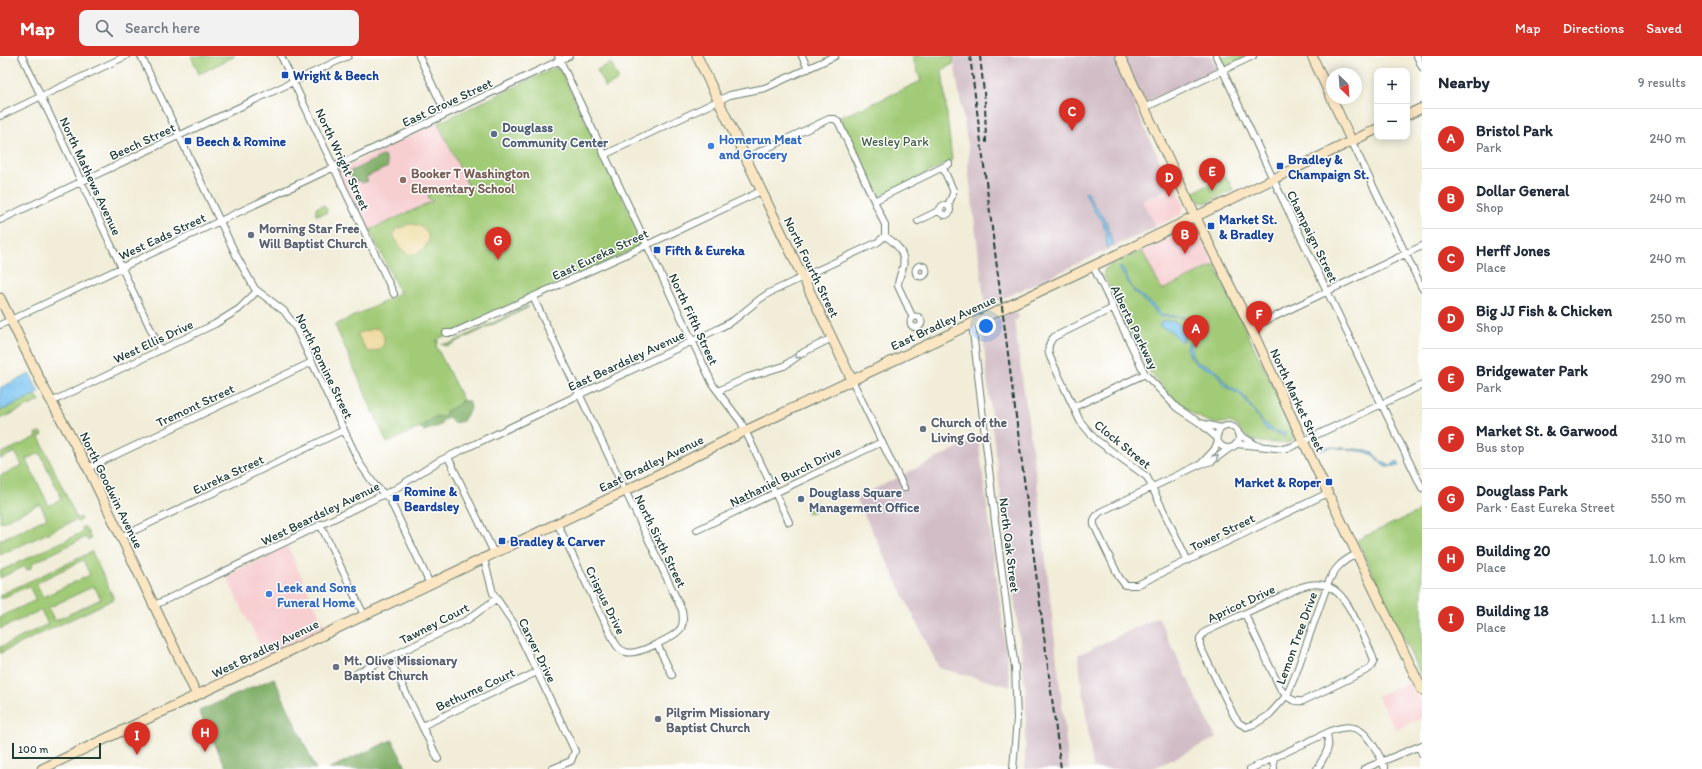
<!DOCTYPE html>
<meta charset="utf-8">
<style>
:root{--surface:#fff;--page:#f2f2f3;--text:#1f2937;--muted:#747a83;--line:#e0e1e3;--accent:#d93025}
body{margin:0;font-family:Itim,sans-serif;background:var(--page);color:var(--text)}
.controls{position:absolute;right:12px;top:12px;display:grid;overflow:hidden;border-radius:8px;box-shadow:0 2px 10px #0003}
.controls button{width:36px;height:36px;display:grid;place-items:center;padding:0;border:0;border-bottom:1px solid var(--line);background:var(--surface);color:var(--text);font:20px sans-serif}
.compass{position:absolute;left:1326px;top:12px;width:36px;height:36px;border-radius:50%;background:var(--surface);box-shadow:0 2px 10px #0003;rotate:155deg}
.scale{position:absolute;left:12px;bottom:10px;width:89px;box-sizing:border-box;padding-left:4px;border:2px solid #1f3d34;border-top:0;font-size:11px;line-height:14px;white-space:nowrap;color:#1f3d34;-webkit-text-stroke:3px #fff;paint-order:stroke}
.you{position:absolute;left:986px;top:270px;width:14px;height:14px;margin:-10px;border:3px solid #fff;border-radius:50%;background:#1a73e8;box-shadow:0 0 0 6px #1a73e833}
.badge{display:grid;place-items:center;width:26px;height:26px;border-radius:50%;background:var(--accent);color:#fff;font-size:13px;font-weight:700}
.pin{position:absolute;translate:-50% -33px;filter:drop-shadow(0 1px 2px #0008)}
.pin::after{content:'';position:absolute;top:21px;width:14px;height:12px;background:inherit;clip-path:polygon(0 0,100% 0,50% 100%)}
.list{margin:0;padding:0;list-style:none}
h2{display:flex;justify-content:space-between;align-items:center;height:52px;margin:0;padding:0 16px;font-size:17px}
h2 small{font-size:13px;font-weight:400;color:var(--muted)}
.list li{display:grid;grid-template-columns:26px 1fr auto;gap:12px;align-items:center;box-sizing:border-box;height:60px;padding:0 16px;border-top:1px solid var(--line)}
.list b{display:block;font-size:15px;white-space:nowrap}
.list p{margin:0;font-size:13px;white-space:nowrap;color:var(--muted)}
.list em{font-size:13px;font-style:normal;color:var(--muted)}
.icon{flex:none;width:22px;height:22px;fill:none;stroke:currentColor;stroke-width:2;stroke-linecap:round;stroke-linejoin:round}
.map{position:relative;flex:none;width:1422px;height:713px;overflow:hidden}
header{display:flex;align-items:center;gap:24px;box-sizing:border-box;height:56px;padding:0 20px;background:var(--accent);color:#fff}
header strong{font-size:19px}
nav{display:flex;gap:22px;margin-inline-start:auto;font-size:14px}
.search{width:280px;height:36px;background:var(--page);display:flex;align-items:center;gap:10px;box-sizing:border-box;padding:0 14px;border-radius:8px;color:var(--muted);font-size:15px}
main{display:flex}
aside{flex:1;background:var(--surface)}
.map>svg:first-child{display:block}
</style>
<header>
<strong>Map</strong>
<div class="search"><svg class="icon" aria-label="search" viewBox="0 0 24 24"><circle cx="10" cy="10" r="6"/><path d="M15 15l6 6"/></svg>Search here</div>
<nav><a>Map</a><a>Directions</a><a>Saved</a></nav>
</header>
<main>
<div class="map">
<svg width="1422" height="713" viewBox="0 0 1422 713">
<rect width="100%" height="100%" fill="#fff"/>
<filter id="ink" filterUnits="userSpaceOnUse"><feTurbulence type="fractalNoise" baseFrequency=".025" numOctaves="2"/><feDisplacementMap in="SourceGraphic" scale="8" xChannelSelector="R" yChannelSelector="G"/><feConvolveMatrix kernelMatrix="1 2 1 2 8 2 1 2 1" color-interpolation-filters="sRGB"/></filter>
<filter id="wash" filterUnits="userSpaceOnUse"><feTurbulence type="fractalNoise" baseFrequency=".012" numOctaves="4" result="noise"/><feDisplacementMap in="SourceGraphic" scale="16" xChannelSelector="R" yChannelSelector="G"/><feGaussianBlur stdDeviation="0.9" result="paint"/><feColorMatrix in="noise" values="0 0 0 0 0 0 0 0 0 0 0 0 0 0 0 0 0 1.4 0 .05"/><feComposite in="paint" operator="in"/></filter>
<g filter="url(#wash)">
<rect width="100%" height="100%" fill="#f1edd8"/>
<path fill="#f7cfd1" d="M438,67L468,129L365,176L336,115Z
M1176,130L1184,149L1181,158L1156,171L1142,145Z
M1186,175L1192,176L1200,183L1206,191L1215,209L1162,234L1142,195Z
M287,489L325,571L265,600L226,520L268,500Z
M1409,626L1422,649V662L1396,674L1377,640Z"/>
<path fill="#d2bdc6" d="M953,0H1211L1217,13L1135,51L1172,131L1142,145L1156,171L985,251L968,111L969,96Z
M1016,254V258L1019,259L1018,263L1014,265L1039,442L1069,713H1025L1026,635L993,378L982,270Z
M978,382L1011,631L939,612L856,442Z
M1158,561L1216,682L1152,713H1093L1078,599Z"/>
<path fill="#a1cb76" stroke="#608455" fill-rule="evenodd" d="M191,0H235L199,18Z
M912,0H953V8L942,14L952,104L874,145L838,62L872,48L921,25Z
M1218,0H1251L1224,13Z
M611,7L619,24L605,31L597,14Z
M555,12L560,13L561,15L645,188L438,283V287L435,284L438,288L436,290L466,350L387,387L335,269L388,244L400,237L370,174L433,145L429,143L428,140L435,132L444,131L446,136L445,139L468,129L438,67Z
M1226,120L1233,134L1206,147L1200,146L1192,137Z
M323,149L325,150L327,155L326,157L316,159V152Z
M1142,195L1162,234L1215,209L1294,375L1295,381L1290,386C1282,388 1255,387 1248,382C1242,378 1239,370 1232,367C1226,365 1220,369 1214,367C1192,363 1160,331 1148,313L1104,220V215L1107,211Z
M528,250L529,251L448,290L440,288L451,287Z
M36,338L40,345L0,363V355Z
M40,376L43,379L39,381L77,463L80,461L81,464L78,467L76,464L0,499V484L47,462L40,448L0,467V420L22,409L15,396L0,403V398L37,381L36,377ZM40,397L62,443L49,450L26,403Z
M815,445L819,452L808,458L804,451Z
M1422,454V622L1357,484Z
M82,471H85L91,483L88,485L86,481L33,507L31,512L27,514L25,510L0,522V515L83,476Z
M92,496L114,543L0,597V590L1,591L48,568L41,554L0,573V561L36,544L29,530L0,543V539ZM83,504L90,519L43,541L36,527ZM94,530L101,543L55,565L48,552Z"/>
<path fill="#80af67" stroke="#50764e" d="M382,100H385L388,111L366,121L368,125L362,127L360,125H353L349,116Z
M461,345H469L471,352L463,365L454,367L448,362L442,365L441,369L424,375L420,371L436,360L441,361L446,358V355L458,349Z
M274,622L316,713H227L199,655Z
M392,684L407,713H328Z"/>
<path fill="#eeda9e" stroke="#868c69" d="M409,168C420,168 427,172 429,184L424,193L413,199C401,198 399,188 393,179L396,172H401Z
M375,272C382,273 385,281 384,288L379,294L370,296L366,294L357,278Z"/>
<path fill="#76c1ef" stroke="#4a7f92" d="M1087,136L1094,149L1106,165L1113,189L1107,192L1106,177L1102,164L1095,156L1085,137Z
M1122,211L1133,233L1153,249L1161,259C1175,261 1188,256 1194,273C1193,282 1188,295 1194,303C1198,309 1206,308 1213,312C1220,316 1221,322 1227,328C1231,332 1238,334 1242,338C1255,352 1264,378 1286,376L1284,382L1283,379L1267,374L1242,340L1225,330L1216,316L1197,309L1190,300L1187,292L1193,276L1191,268L1182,261H1160L1149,249L1134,236L1119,212Z
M1163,265C1173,264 1180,267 1186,276L1183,285H1180L1171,275L1160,271V267Z
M30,318L39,337L0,355V332Z
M1324,387L1323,390L1365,394L1373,397L1382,406L1391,409L1398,405L1400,410H1384L1373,399L1366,396L1332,391L1321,395L1322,389Z"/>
</g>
<g filter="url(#ink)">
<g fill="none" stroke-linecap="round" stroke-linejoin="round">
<defs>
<path id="street" d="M22,0L160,293
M141,0L237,201L255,233L284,255L295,270L360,408L374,428L390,444L430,528
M281,0L394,238
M419,0L446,58
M558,0L713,329L741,366L789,466
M802,0L808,13
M1216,0L1273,123L1422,432
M1417,0L1422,11
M1144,52L1253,0
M0,60L126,0
M1351,84L1422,232
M604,99L730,39L765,32L835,0
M943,112L953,134V138L948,149
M874,145L949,108
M940 154a5 5 0 1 1 10 0a5 5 0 1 1-10 0Z
M0,164L348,0
M918,165L940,154
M885,180C896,187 906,197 903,211C901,218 898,223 898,230L913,262
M915.5 215a5.5 5.5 0 1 1 11 0a5.5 5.5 0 1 1-11 0Z
M1093,210L1145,318L1177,352L1200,367
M533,241L682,554C683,560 684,566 681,572C675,581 636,600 626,596C618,594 615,587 612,581L557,467
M1113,252L1054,281C1048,287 1047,293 1050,301L1080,365L1095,383L1147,421L1188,505
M910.5 266a5.5 5.5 0 1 1 11 0a5.5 5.5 0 1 1-11 0Z
M972,267L995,465L1015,612L1017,662L1013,713
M0,269L569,0
M1251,272L1422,190
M446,277H453L647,189L761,135
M852,324L904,432
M718,335L748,321L784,310L804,296L832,282
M51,346L215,268L239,253L257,235
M1074,351L1145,318
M1217 381a11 11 0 1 1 22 0a11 11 0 1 1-22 0Z
M1217,382L1200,367L1221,372
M1218,386L1214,394L1201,408L1212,405L1230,392
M1236,388L1258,390L1238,378
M1258,390L1283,393L1291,391L1422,329
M448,401L494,497
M1201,408L1100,456C1096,460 1093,463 1094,469L1119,521L1125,529H1137L1328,437
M88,412L312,306
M320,468L364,559
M697,474L882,386
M121,481L344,374
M484,503L493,537L514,568L575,695L571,705L552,713
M153,550L395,433L439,405L718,273L734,264L760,243L769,237L878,186L885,180V169L839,67L835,63H829L746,102
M1245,558L1280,632C1286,640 1292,647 1303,645L1367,614L1371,611L1374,605C1371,594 1365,584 1360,573C1348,548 1336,519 1301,531L1205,576L1200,582V590L1234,660L1239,667L1246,671L1255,668L1269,659L1287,639L1295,620L1327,530C1333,514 1341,505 1357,498
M657,588L672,619
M389,602L438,703
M357,617L467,564L496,543
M422,670L537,616
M1419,691L1422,698
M1273,702L1274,713
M1250,713L1333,674C1339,672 1347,670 1354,672C1368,675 1381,701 1385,713
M1317,713C1323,702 1333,691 1326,678
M1364,713L1422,689"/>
<path id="secondary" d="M697,0L852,324
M1120,0L1200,170L1251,272L1293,364L1422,634
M1312,0L1351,84
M1407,59L1422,52
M0,242L44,332L88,412L197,639
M42,713L625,435L745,375L1093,210L1377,73"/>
</defs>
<use href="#street" stroke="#687b6d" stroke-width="8"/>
<use href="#secondary" stroke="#687b6d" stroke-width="11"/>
<use href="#street" stroke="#fff" stroke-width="6"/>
<use href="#secondary" stroke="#fbe6c4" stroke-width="9"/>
<path stroke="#1f3d34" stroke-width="2" stroke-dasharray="6 3" stroke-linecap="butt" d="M970,0L1061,713
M980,0L985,46L986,87"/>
</g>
<defs><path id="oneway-chevron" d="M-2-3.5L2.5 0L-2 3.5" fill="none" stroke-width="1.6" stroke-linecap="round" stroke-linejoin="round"/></defs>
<g stroke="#8f9e9a">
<use href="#oneway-chevron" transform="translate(797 300) rotate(144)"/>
<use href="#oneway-chevron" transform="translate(1216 401) rotate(-34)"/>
</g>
</g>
<g fill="#1a4fb4" stroke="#fff" stroke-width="1.5">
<rect x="281" y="15" width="8" height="8" rx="2"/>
<rect x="184" y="81" width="8" height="8" rx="2"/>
<rect x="1276" y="106" width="8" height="8" rx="2"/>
<rect x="1207" y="166" width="8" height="8" rx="2"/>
<rect x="653" y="190" width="8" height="8" rx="2"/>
<rect x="1325" y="422" width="8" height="8" rx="2"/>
<rect x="392" y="438" width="8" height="8" rx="2"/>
<rect x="498" y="481" width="8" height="8" rx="2"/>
</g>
<g fill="#5c6f8a" stroke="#fff" stroke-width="1.5">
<circle cx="494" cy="78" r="4"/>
<circle cx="801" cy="443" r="4"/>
</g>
<g fill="#3f7fe0" stroke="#fff" stroke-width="1.5">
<circle cx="711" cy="90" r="4"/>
<circle cx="269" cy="538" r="4"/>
</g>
<circle fill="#8d6e63" stroke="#fff" stroke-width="1.5" cx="403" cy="124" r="4"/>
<g fill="#6b7280" stroke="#fff" stroke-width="1.5">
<circle cx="251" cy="179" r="4"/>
<circle cx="923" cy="373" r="4"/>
<circle cx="336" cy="611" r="4"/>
<circle cx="658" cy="663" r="4"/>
</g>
<g text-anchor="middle" stroke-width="3" stroke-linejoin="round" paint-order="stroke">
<g font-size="13" font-weight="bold" fill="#164399" stroke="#fff" text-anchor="start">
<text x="293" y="24">Wright &amp; Beech</text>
<text x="196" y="90">Beech &amp; Romine</text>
<text x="1288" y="108">Bradley &amp;<tspan x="1288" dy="15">Champaign St.</tspan></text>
<text x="1219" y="168">Market St.<tspan x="1219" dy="15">&amp; Bradley</tspan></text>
<text x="665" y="199">Fifth &amp; Eureka</text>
<text x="1321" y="431" text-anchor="end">Market &amp; Roper</text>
<text x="404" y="440">Romine &amp;<tspan x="404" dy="15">Beardsley</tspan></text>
<text x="510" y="490">Bradley &amp; Carver</text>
</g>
<g font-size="13" fill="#1f3d34" stroke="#fff">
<text transform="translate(447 46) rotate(-25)" y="5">East Grove Street</text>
<text transform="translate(142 85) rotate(-25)" y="5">Beech Street</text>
<text transform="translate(343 103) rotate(65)" y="5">North Wright Street</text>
<text transform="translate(91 120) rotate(65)" y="5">North Mathews Avenue</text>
<text transform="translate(162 180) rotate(-25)" y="5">West Eads Street</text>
<text transform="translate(1313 180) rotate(64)" y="5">Champaign Street</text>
<text transform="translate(600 198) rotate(-25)" y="5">East Eureka Street</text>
<text transform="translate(812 211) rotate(64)" y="5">North Fourth Street</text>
<text transform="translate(694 263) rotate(65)" y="5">North Fifth Street</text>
<text transform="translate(943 266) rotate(-25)" y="5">East Bradley Avenue</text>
<text transform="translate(1135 271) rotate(64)" y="5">Alberta Parkway</text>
<text transform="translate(153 285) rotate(-25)" y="5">West Ellis Drive</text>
<text transform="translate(626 304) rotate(-25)" y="5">East Beardsley Avenue</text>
<text transform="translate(325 310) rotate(64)" y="5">North Romine Street</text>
<text transform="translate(1298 344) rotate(65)" y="5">North Market Street</text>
<text transform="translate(195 349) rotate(-25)" y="5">Tremont Street</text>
<text transform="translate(1123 388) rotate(39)" y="5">Clock Street</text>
<text transform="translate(651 407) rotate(-26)" y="5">East Bradley Avenue</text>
<text transform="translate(228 418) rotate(-25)" y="5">Eureka Street</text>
<text transform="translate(785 420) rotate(-26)" y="5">Nathaniel Burch Drive</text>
<text transform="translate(112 434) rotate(64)" y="5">North Goodwin Avenue</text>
<text transform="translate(320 457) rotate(-26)" y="5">West Beardsley Avenue</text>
<text transform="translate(1222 476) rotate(-26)" y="5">Tower Street</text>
<text transform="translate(661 485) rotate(64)" y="5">North Sixth Street</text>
<text transform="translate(1010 489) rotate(83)" y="5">North Oak Street</text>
<text transform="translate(606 544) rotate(64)" y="5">Crispus Drive</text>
<text transform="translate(1241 547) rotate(-25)" y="5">Apricot Drive</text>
<text transform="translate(434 567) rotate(-27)" y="5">Tawney Court</text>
<text transform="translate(1296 582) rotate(-70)" y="5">Lemon Tree Drive</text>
<text transform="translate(265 592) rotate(-26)" y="5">West Bradley Avenue</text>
<text transform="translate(538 594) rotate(64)" y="5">Carver Drive</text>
<text transform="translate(475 633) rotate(-25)" y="5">Bethume Court</text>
</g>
<g font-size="13" font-weight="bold" fill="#4e5e75" stroke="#fff" text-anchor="start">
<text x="502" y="76">Douglass<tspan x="502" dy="15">Community Center</tspan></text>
<text x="809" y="441">Douglass Square<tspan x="809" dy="15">Management Office</tspan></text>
</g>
<g font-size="13" font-weight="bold" fill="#366cbe" stroke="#fff" text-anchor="start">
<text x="719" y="88">Homerun Meat<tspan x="719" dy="15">and Grocery</tspan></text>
<text x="277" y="536">Leek and Sons<tspan x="277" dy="15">Funeral Home</tspan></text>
</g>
<g font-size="13" fill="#406044" stroke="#fff">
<text x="895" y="90">Wesley Park</text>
</g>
<g font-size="13" font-weight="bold" fill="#785e54" stroke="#fff" text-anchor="start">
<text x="411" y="122">Booker T Washington<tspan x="411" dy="15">Elementary School</tspan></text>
</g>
<g font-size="13" font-weight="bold" fill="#5b616d" stroke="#fff" text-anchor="start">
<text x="259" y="177">Morning Star Free<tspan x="259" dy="15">Will Baptist Church</tspan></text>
<text x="931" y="371">Church of the<tspan x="931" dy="15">Living God</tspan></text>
<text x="344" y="609">Mt. Olive Missionary<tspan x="344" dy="15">Baptist Church</tspan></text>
<text x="666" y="661">Pilgrim Missionary<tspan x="666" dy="15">Baptist Church</tspan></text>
</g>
</g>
</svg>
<div class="controls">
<button>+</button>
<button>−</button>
</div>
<svg class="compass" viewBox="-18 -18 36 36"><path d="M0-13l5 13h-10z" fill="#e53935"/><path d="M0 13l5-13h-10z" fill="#747a83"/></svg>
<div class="scale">100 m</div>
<div class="you"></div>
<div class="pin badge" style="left:1196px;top:292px">A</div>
<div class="pin badge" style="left:1185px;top:198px">B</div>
<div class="pin badge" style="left:1072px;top:75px">C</div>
<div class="pin badge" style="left:1169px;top:141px">D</div>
<div class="pin badge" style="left:1212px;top:135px">E</div>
<div class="pin badge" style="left:1259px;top:278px">F</div>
<div class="pin badge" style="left:498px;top:204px">G</div>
<div class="pin badge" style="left:205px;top:696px">H</div>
<div class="pin badge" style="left:137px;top:699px">I</div>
</div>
<aside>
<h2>Nearby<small>9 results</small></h2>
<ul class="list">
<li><span class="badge">A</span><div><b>Bristol Park</b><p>Park</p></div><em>240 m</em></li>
<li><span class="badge">B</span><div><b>Dollar General</b><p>Shop</p></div><em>240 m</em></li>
<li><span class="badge">C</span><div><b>Herff Jones</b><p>Place</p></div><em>240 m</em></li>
<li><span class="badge">D</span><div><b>Big JJ Fish &amp; Chicken</b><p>Shop</p></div><em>250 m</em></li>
<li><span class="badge">E</span><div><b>Bridgewater Park</b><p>Park</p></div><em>290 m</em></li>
<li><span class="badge">F</span><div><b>Market St. &amp; Garwood</b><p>Bus stop</p></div><em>310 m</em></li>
<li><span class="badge">G</span><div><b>Douglass Park</b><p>Park · East Eureka Street</p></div><em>550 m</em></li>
<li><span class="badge">H</span><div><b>Building 20</b><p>Place</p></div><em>1.0 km</em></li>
<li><span class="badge">I</span><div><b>Building 18</b><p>Place</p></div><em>1.1 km</em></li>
</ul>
</aside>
</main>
